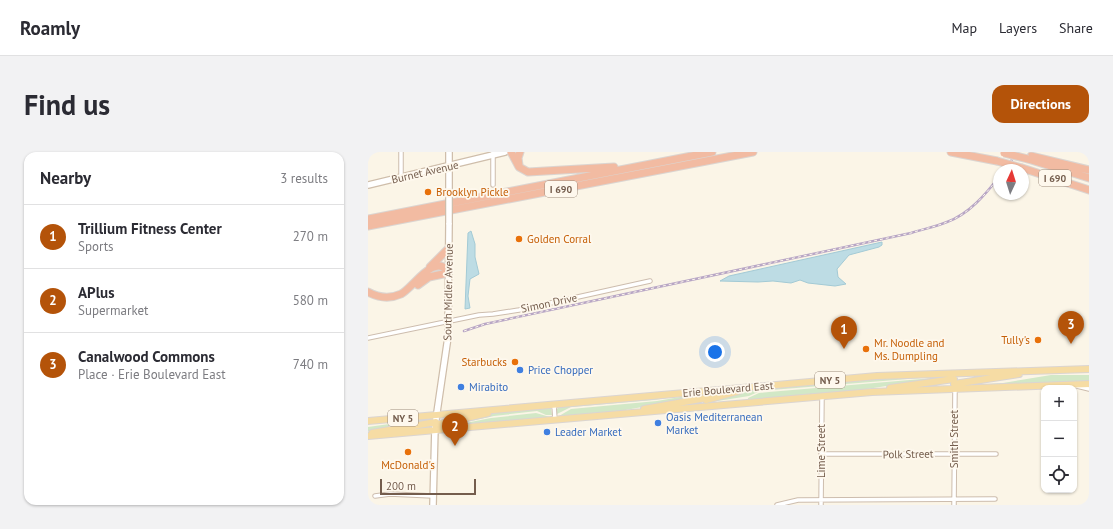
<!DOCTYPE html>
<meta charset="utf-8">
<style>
:root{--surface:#fff;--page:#f2f2f3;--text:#2b2b33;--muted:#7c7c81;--line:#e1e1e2;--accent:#b45309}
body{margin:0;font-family:"PT Sans",sans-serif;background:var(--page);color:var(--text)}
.controls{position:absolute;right:12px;bottom:12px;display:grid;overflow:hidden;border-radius:8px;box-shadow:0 1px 3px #0004}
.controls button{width:36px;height:36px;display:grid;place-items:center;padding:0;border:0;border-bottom:1px solid var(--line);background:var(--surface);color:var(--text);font:20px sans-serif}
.compass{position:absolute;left:625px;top:12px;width:36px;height:36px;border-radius:50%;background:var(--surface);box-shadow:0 1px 3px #0004;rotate:4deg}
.scale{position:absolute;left:12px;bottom:10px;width:96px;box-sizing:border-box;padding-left:4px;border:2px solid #745d4d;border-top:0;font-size:11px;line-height:14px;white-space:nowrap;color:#745d4d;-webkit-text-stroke:3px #fef8ed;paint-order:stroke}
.you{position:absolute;left:347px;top:200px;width:14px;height:14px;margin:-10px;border:3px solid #fff;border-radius:50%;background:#1a73e8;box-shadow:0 0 0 6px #1a73e833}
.badge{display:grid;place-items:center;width:26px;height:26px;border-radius:50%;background:var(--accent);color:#fff;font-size:13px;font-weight:700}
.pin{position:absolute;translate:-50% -33px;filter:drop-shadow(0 1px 2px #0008)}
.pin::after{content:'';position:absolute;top:21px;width:14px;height:12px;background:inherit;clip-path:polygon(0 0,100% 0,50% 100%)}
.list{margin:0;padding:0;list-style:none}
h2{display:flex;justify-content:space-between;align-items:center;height:52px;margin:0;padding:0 16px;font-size:17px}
h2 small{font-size:13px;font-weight:400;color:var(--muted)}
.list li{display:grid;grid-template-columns:26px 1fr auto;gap:12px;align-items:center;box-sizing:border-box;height:64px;padding:0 16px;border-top:1px solid var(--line)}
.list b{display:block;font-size:15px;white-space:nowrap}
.list p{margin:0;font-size:13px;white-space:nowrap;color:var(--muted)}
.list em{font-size:13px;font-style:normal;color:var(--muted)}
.icon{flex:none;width:22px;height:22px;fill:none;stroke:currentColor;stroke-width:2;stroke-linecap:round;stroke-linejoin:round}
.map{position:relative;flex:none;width:721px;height:353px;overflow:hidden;border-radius:12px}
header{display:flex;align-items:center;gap:24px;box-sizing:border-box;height:56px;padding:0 20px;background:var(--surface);border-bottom:1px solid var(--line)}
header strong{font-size:19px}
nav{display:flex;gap:22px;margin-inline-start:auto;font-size:14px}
.intro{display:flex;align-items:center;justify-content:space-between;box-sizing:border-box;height:96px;padding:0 24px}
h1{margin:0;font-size:28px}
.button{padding:10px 18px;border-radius:12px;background:var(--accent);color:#fff;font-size:14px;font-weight:700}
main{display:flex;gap:24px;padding:0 24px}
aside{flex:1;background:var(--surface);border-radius:12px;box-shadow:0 1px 3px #0004}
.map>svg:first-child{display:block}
</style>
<header>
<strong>Roamly</strong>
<nav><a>Map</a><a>Layers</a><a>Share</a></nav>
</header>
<div class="intro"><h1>Find us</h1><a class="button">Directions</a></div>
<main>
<aside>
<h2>Nearby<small>3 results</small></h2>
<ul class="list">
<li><span class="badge">1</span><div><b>Trillium Fitness Center</b><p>Sports</p></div><em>270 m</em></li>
<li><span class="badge">2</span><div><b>APlus</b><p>Supermarket</p></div><em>580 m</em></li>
<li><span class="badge">3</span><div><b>Canalwood Commons</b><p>Place · Erie Boulevard East</p></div><em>740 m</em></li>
</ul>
</aside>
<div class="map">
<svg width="721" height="353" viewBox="0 0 721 353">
<rect width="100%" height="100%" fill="#fbf5e7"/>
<path fill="#d2e8c6" d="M580,223V226L577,224L392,239L381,244L343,250V248L386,238L537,224Z
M683,223H721V229L594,234L635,231Z
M577,225L499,237L380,248V246L391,241L401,240Z
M332,241L334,245L325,242L286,248L203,255L189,262V257L191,255Z
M318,244H329L331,245L246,260L191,264L203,257L289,249Z
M180,256L183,257L184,263H178L169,259L126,264L103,269L73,274L132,260Z
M168,261L182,265L77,275L123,266Z
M57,267L60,269L0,279V275Z"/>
<path fill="#bddce4" stroke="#a3cad5" d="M103,79L107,92V105L111,122L102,127L100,144L102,156L97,157L100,81Z
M514,90V93L511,95L481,103L469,117L470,125L478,132L467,134L440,131L432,128L423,131L405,129L390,130L352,129L361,124Z"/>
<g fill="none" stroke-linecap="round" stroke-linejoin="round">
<defs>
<path id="street" d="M33,0V25
M125,33V0
M0,186L111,163L125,162L151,158L282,129
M709,234L721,237
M186,253L187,268
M453,302H628
M7,344L22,342L65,344
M409,353L430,348L627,347
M453,353L454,244
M586,353L587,237"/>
<path id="secondary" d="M0,33L137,0
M81,40V0
M68,267L80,185L81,71
M65,353L67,275"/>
<path id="primary" d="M586,232L651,222
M522,236L586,227
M338,248L371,239
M276,257L338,246
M0,269L509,224L721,217
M67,273L120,261
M4,281L68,270
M0,284L504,240L721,232"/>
<path id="highway" d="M143,0L151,15L160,20L246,15
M583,0L629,9
M663,4L721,18
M660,7L721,26
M151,13L150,6L152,0
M654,16L721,38
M0,67L344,0
M0,74L385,0
M62,115L80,97
M50,133L61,125L80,121
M0,140C11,146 22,147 33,142C45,136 66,101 80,119"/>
</defs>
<use href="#street" stroke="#cdbdae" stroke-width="5.5"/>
<use href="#secondary" stroke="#cfbeab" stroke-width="8"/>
<use href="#primary" stroke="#dbd5d1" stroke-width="8"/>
<use href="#highway" stroke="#dbd5d1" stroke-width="9"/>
<use href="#street" stroke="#fff" stroke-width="3.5"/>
<use href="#secondary" stroke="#fff" stroke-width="5.5"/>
<use href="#primary" stroke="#f6dca4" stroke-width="6"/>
<use href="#highway" stroke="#f2bba2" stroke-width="7"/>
<defs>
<path id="rail" d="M636,18L650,0
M96,179L117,172L543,81C555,77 567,75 579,70C601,62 617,43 631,25"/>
</defs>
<use href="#rail" stroke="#b8a6c5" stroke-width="2.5"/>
<use href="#rail" stroke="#fef8ed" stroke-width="1" stroke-dasharray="3" stroke-linecap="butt"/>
<defs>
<path id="secondary-bridge" d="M81,40V71"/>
<path id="highway-bridge" d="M636,1L660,7
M629,9L654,16"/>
</defs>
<use href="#secondary-bridge" stroke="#cfbeab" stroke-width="8" stroke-linecap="butt"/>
<use href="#highway-bridge" stroke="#dbd5d1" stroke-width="9" stroke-linecap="butt"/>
<use href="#secondary-bridge" stroke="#fff" stroke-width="5.5"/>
<use href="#highway-bridge" stroke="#f2bba2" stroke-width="7"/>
</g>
<g fill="#e8710a" stroke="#fef8ed" stroke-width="1.5">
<circle cx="60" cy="40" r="4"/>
<circle cx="151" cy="87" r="4"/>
<circle cx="670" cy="188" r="4"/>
<circle cx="498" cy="197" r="4"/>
<circle cx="147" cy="210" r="4"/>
<circle cx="40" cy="300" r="4"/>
</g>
<g fill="#3f7fe0" stroke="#fef8ed" stroke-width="1.5">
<circle cx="152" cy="218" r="4"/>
<circle cx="93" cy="235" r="4"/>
<circle cx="290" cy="271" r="4"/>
<circle cx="179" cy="280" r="4"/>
</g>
<g text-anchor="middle" stroke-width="3.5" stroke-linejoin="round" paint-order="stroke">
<g fill="#fef8ed" stroke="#9d8c7d" stroke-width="1">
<rect x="671" y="18" width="32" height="16" rx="3"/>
<rect x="177" y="29" width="32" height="16" rx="3"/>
<rect x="447" y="220" width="30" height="16" rx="3"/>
<rect x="20" y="258" width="30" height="16" rx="3"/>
</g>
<g font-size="10" font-weight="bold" fill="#745d4d">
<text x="687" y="30">I 690</text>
<text x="193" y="41">I 690</text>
<text x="462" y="232">NY 5</text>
<text x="35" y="270">NY 5</text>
</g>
<g font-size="11" fill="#745d4d" stroke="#fef8ed">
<text transform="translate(57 20) rotate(-13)" y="4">Burnet Avenue</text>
<text transform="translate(80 140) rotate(-89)" y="4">South Midler Avenue</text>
<text transform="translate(181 151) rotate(-12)" y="4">Simon Drive</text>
<text transform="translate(360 237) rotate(-5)" y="4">Erie Boulevard East</text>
<text transform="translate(586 287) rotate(-90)" y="4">Smith Street</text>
<text transform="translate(453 299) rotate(-90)" y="4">Lime Street</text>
<text transform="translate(540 302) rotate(-1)" y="4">Polk Street</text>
</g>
<g font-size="11" fill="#c56008" stroke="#fef8ed" text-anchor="start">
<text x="68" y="44">Brooklyn Pickle</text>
<text x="159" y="91">Golden Corral</text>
<text x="662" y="192" text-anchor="end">Tully's</text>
<text x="506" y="195">Mr. Noodle and<tspan x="506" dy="13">Ms. Dumpling</tspan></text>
<text x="139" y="214" text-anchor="end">Starbucks</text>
<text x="40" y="317" text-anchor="middle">McDonald's</text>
</g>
<g font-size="11" fill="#366cbe" stroke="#fef8ed" text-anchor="start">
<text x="160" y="222">Price Chopper</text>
<text x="101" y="239">Mirabito</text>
<text x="298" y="269">Oasis Mediterranean<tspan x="298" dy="13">Market</tspan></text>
<text x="187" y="284">Leader Market</text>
</g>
</g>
</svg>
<div class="controls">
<button>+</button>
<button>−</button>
<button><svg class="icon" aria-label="locate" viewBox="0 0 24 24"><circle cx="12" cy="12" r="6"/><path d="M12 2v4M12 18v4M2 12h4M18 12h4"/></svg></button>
</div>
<svg class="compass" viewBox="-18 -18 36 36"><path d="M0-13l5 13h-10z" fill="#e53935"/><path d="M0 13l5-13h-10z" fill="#7c7c81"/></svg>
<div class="scale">200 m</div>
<div class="you"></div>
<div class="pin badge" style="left:476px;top:197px">1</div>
<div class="pin badge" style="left:87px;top:294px">2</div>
<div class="pin badge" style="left:703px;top:192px">3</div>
</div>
</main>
